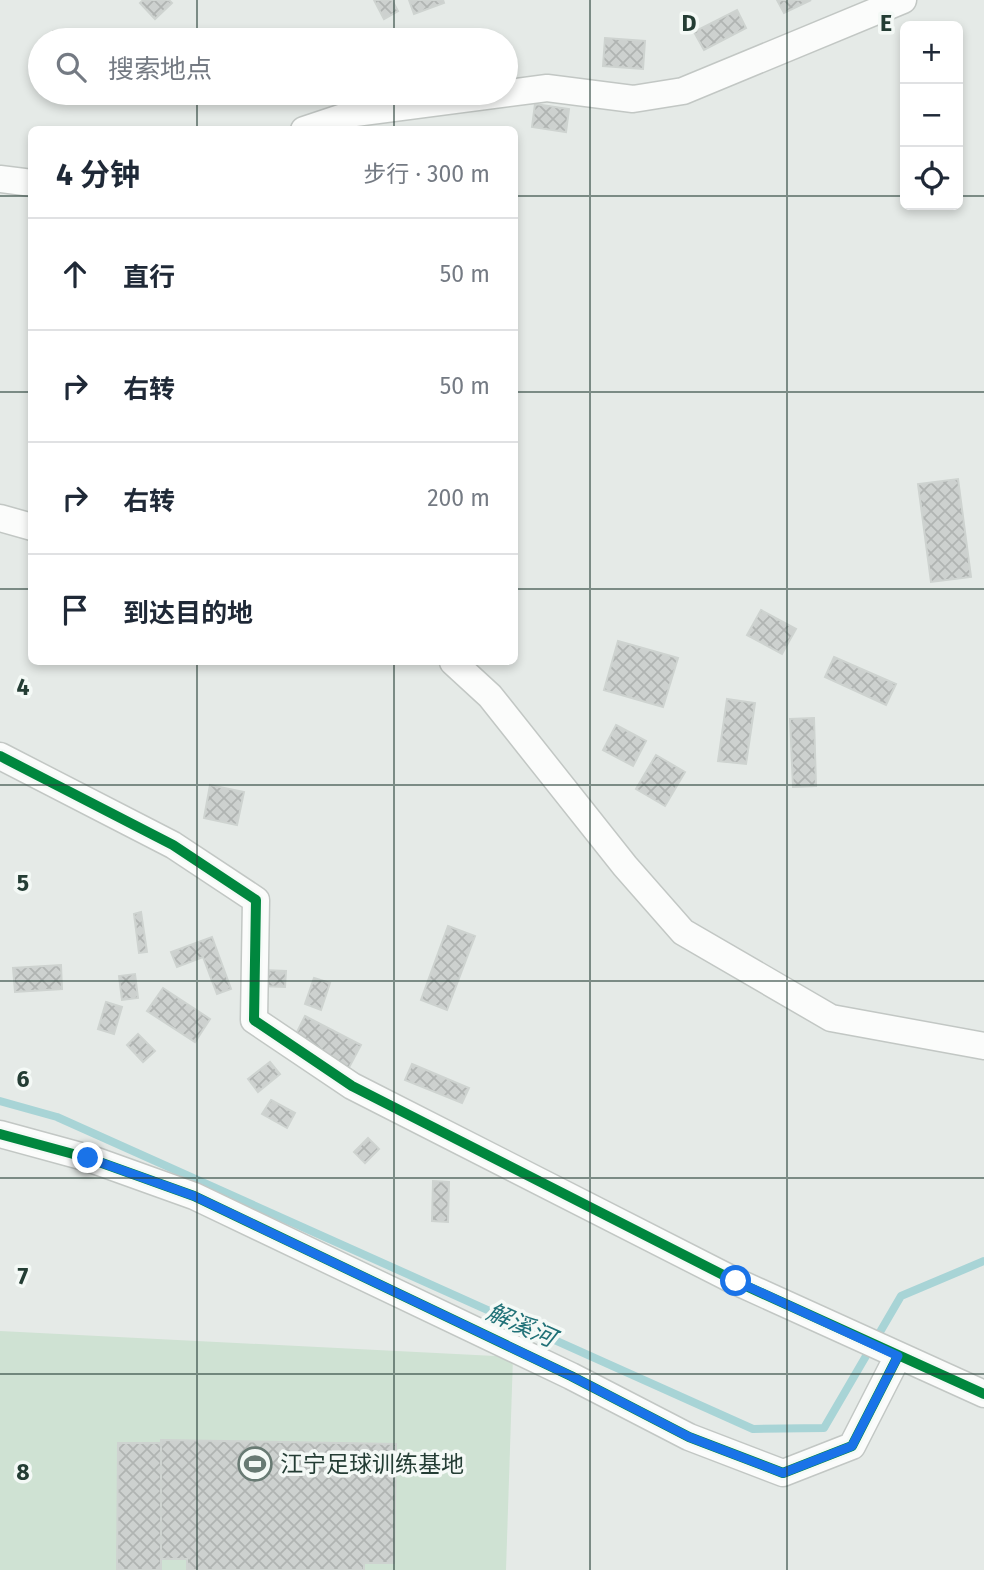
<!DOCTYPE html>
<html lang="zh">
<meta charset="utf-8">
<style>
:root{--surface:#fff;--page:#f2f2f3;--text:#1f2937;--muted:#747a83;--line:#e0e1e3}
body{margin:0;font-family:"Fira Sans","Noto Sans SC",sans-serif;background:var(--page);color:var(--text)}
.controls{position:absolute;right:21px;top:21px;display:grid;overflow:hidden;border-radius:10px;box-shadow:0 4px 10px #0003}
.controls button{width:63px;height:63px;display:grid;place-items:center;padding:0;border:0;border-bottom:2px solid var(--line);background:var(--surface);color:var(--text);font:35px sans-serif}
.stop{position:absolute;width:21px;height:21px;margin:-16px;border:5px solid #1a73e8;border-radius:50%;background:#fff}
.stop.end{background:#1a73e8;border-color:#fff;box-shadow:0 2px 7px #0008}
.list{margin:0;padding:0;list-style:none}
h2{display:flex;justify-content:space-between;align-items:center;height:91px;margin:0;padding:0 28px;font-size:30px}
h2 small{font-size:23px;font-weight:400;color:var(--muted)}
.list li{display:grid;grid-template-columns:46px 1fr auto;gap:21px;align-items:center;box-sizing:border-box;height:112px;padding:0 28px;border-top:2px solid var(--line)}
.list b{display:block;font-size:26px;white-space:nowrap}
.list em{font-size:23px;font-style:normal;color:var(--muted)}
.icon{flex:none;width:38px;height:38px;fill:none;stroke:currentColor;stroke-width:2;stroke-linecap:round;stroke-linejoin:round}
.map{position:relative;flex:none;width:984px;height:1570px;overflow:hidden}
.search{position:absolute;background:var(--surface);box-shadow:0 4px 10px #0003;left:28px;top:28px;width:490px;height:77px;display:flex;align-items:center;gap:18px;box-sizing:border-box;padding:0 24px;border-radius:38px;color:var(--muted);font-size:26px}
.panel{position:absolute;background:var(--surface);box-shadow:0 4px 10px #0003;left:28px;top:126px;width:490px;height:539px;border-radius:10px}
.map>svg:first-child{display:block}
</style>
<div class="map">
<svg width="984" height="1570" viewBox="0 0 984 1570">
<defs>
<pattern id="building-cross-hatch" width="8" height="8" patternUnits="userSpaceOnUse" patternTransform="scale(1.75)"><rect width="8" height="8" fill="#cdd1cf"/><path d="M0 0l8 8M0 8l8-8" fill="none" stroke="#b0b4b2"/></pattern>
</defs>
<rect width="100%" height="100%" fill="#e5eae7"/>
<path fill="#cfe2d3" d="M0,1331L513,1357L506,1570H0Z"/>
<g fill="none" stroke-linecap="round" stroke-linejoin="round">
<path stroke="#a8d4d6" stroke-width="8" d="M0,1101L57,1117L753,1429L824,1428L901,1296L984,1261"/>
</g>
<path fill="url(#building-cross-hatch)" stroke="#ced3d0" stroke-width="2" d="M143,0H169L172,3L155,19L140,3Z
M374,0H392L398,11L384,19Z
M409,0H443L444,3L414,14Z
M777,0H811L784,13Z
M737,10L746,28L704,50L694,32Z
M53,31L93,33L92,40H53Z
M605,38L645,41L643,69L603,66Z
M535,104L569,109L566,132L532,127Z
M958,479L971,577L931,582L918,484Z
M761,610L796,629L782,654L747,635Z
M618,641L678,658L663,707L604,690Z
M834,657L896,684L886,705L825,677Z
M727,699L755,703L746,764L718,761Z
M814,718L816,786L793,787L790,719Z
M616,725L646,741L633,766L603,750Z
M656,755L685,772L665,806L636,789Z
M210,785L244,792L237,825L204,818Z
M141,912L147,952L139,953L134,914Z
M448,926L475,936L447,1010L421,1000Z
M212,937L231,989L217,994L203,957L177,967L171,952Z
M61,965L62,989L15,992L13,968Z
M262,970L286,971L285,987L261,986Z
M135,974L138,998L122,1000L119,976Z
M314,978L330,983L321,1010L305,1004Z
M163,988L210,1019L195,1042L147,1011Z
M106,1002L122,1007L114,1034L98,1029Z
M305,1016L361,1045L345,1075L290,1046Z
M138,1034L155,1051L143,1062L127,1045Z
M270,1062L280,1074L258,1092L248,1079Z
M412,1064L469,1088L462,1103L405,1080Z
M271,1100L295,1113L287,1128L262,1114Z
M368,1138L379,1149L365,1163L354,1152Z
M433,1181L449,1182L448,1222L432,1221Z
M161,1440L396,1444L394,1563H364V1570H187V1559H161Z
M118,1443H161V1570H117Z"/>
<g fill="none" stroke-linecap="round" stroke-linejoin="round">
<defs>
<path id="minor" d="M304,130L355,113L547,88L633,99L683,91L903,0
M0,179L32,183
M0,518L32,527
M453,662L490,696L625,866L683,932L831,1018L984,1046
M0,756L173,845L256,900L254,1020L352,1086L735,1281L984,1394
M0,1134L88,1158L194,1196L571,1376L689,1437L783,1473L852,1446L898,1356"/>
</defs>
<use href="#minor" stroke="#c2c7c4" stroke-width="29"/>
<use href="#minor" stroke="#fbfcfb" stroke-width="26"/>
<defs>
<path id="cycleway" d="M0,756L173,845L256,900L254,1020L352,1086L735,1281L984,1394
M0,1134L88,1158L194,1196L571,1376L689,1437L783,1473L852,1446L898,1356"/>
</defs>
<use href="#cycleway" stroke="#f4f9f6" stroke-width="15"/>
<use href="#cycleway" stroke="#00873e" stroke-width="10"/>
</g>
<g fill="none" stroke-linecap="round" stroke-linejoin="round">
<path stroke="#1a73e8" stroke-width="9" d="M88,1158L194,1196L571,1376L689,1437L783,1473L852,1446L898,1356L736,1281"/>
</g>
<path fill="none" stroke="#243d34" stroke-width="2" stroke-opacity="0.55" d="M197,0V40M394,0V40M590,0V1570M787,0V1570M197,93V130M394,93V130M0,196H32M514,196H905M958,196H984M0,392H32M514,392H984M0,589H32M514,589H984M197,662V1570M394,662V1570M0,785H984M0,981H984M0,1178H984M0,1374H984"/>
<defs>
<symbol id="stadium-ring" viewBox="-11 -11 22 22"><circle r="9.5" fill="#f4f9f6" stroke="#687a73" stroke-width="1.5"/><path d="M0-5a6.5 5 0 1 0 0 10a6.5 5 0 1 0 0-10ZM-3.5-1.8h7v3.6h-7Z" fill="#687a73"/></symbol>
</defs>
<g fill-rule="evenodd">
<use href="#stadium-ring" x="236" y="1445" width="38" height="38"/>
</g>
<g text-anchor="middle" stroke-width="7" stroke-linejoin="round" paint-order="stroke">
<g font-size="23" fill="#243d34" stroke="#f4f9f6" text-anchor="start">
<text x="280" y="1472">江宁足球训练基地</text>
</g>
<g font-size="24" font-style="italic" fill="#207177" stroke="#f4f9f6">
<text transform="translate(521 1325) rotate(24)" y="8">解溪河</text>
</g>
</g>
<g font-size="23" text-anchor="middle" font-weight="bold" fill="#243d34" stroke="#f4f9f6" stroke-width="7" stroke-linejoin="round" paint-order="stroke">
<text x="689" y="31">D</text>
<text x="886" y="31">E</text>
<text x="23" y="695">4</text>
<text x="23" y="891">5</text>
<text x="23" y="1087">6</text>
<text x="23" y="1284">7</text>
<text x="23" y="1480">8</text>
</g>
</svg>
<div class="controls">
<button>+</button>
<button>−</button>
<button><svg class="icon" aria-label="locate" viewBox="0 0 24 24"><circle cx="12" cy="12" r="6"/><path d="M12 2v4M12 18v4M2 12h4M18 12h4"/></svg></button>
</div>
<div class="stop" style="left:736px;top:1281px"></div>
<div class="stop end" style="left:88px;top:1158px"></div>
<div class="search"><svg class="icon" aria-label="search" viewBox="0 0 24 24"><circle cx="10" cy="10" r="6"/><path d="M15 15l6 6"/></svg>搜索地点</div>
<section class="panel">
<h2>4 分钟<small>步行 · 300 m</small></h2>
<ul class="list">
<li><svg class="icon" aria-label="ahead" viewBox="0 0 24 24"><path d="M12 20V5M6 11l6-6 6 6"/></svg><div><b>直行</b></div><em>50 m</em></li>
<li><svg class="icon" aria-label="right" viewBox="0 0 24 24"><path d="M7 20v-9h11M14 6l5 5-5 5"/></svg><div><b>右转</b></div><em>50 m</em></li>
<li><svg class="icon" aria-label="right" viewBox="0 0 24 24"><path d="M7 20v-9h11M14 6l5 5-5 5"/></svg><div><b>右转</b></div><em>200 m</em></li>
<li><svg class="icon" aria-label="arrive" viewBox="0 0 24 24"><path d="M6 21V4h12l-3 4 3 4H6"/></svg><div><b>到达目的地</b></div></li>
</ul>
</section>
</div>
